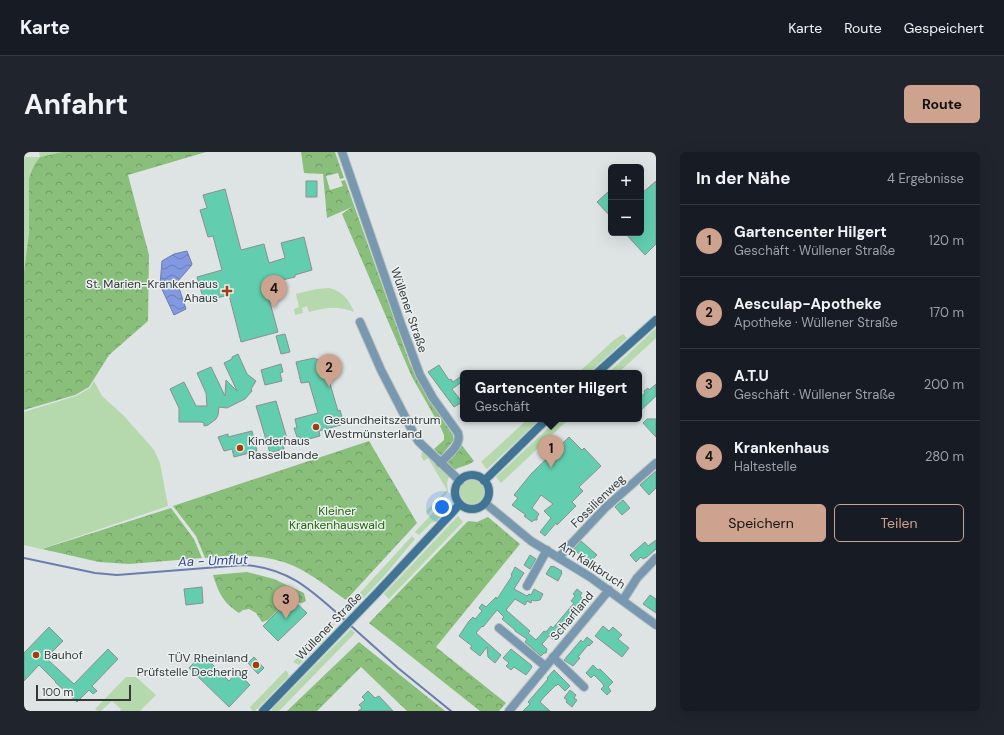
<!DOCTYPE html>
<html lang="de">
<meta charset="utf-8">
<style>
:root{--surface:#171b24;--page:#20242c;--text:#f1f3f6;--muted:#9ea1a6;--line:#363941;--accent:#cda28e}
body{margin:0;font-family:"DM Sans",sans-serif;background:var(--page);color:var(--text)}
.controls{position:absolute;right:12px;top:12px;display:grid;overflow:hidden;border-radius:6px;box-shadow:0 4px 16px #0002}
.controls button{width:36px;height:36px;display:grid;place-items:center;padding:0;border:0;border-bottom:1px solid var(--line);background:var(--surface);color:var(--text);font:20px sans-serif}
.scale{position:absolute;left:12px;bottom:10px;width:95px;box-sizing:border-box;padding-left:4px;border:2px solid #363838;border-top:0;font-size:11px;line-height:14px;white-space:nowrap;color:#363838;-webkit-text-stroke:3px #ebf0f1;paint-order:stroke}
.you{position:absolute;left:418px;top:355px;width:14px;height:14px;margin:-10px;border:3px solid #fff;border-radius:50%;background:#1a73e8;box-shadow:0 0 0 6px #1a73e833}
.badge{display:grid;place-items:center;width:26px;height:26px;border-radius:50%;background:var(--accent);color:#111;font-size:13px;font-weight:700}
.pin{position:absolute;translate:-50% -33px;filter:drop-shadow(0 1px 2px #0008)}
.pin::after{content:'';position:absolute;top:21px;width:14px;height:12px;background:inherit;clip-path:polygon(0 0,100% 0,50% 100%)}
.popup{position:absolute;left:436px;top:218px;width:182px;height:52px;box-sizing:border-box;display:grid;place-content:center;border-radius:6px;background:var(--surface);filter:drop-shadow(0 1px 3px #0005);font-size:13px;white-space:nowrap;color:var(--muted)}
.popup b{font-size:15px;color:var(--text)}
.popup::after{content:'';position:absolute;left:50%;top:100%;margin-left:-8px;border:8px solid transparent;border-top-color:var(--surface)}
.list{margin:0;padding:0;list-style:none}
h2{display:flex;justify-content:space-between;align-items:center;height:52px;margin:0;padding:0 16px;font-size:17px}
h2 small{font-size:13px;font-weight:400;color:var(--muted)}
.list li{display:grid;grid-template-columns:26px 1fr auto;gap:12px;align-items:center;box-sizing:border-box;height:72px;padding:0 16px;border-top:1px solid var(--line)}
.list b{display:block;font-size:15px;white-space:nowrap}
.list p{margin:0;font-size:13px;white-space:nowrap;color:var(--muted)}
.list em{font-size:13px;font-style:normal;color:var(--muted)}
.actions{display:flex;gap:8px;padding:12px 16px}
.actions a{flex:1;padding:9px 0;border:1px solid var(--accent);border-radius:6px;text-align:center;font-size:14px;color:var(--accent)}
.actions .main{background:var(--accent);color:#111}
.map{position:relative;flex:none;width:632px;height:559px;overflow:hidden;border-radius:6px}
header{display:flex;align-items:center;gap:24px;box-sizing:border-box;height:56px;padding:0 20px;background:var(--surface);border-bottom:1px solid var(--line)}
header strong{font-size:19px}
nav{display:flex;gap:22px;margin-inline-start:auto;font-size:14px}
.intro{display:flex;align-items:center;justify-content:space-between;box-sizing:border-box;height:96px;padding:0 24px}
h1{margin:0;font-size:28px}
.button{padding:10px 18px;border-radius:6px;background:var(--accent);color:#111;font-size:14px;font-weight:700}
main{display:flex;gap:24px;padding:0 24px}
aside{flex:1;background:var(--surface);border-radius:6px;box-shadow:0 4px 16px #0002}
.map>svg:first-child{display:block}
</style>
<header>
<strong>Karte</strong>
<nav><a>Karte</a><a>Route</a><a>Gespeichert</a></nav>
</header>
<div class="intro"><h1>Anfahrt</h1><a class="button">Route</a></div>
<main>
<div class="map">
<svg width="632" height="559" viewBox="0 0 632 559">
<defs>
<pattern id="forest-crowns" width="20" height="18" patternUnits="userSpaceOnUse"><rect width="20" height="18" fill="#89bf7b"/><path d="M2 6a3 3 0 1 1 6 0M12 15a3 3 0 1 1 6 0" fill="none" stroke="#719c66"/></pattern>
<pattern id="water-waves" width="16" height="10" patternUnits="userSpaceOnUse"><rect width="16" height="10" fill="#8299e1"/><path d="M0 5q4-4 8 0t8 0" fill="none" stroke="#6b7eb7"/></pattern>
</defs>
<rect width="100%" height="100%" fill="#dee3e4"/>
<path fill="#b5d8ac" d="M15,0H38L16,5L10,13L5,26V81L0,120V5H16Z
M305,136C318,139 325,147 330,160C314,153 301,156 285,160L283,154L278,156L279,161L271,163L270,157L275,155L272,142L292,137Z
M632,176V186L594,221H584Z
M599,182L603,186L565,221H554L590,188Z
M70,229L78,244L100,264L130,298L136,311L144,354L17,397L0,393V260L52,244L66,236Z
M504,267H516L463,317L457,310Z
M534,267H545L477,331L472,325Z
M400,300L425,325L423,331L424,340L403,363L402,359L423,338L404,306L400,309L397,304L398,303L397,301Z
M436 340a12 12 0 1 1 24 0a12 12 0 1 1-24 0Z
M419,350L425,355L412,369L407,371L395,383L391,380Z
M434,364L439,370L365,447L360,442Z
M388,384L391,387L360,424L326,460L322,456Z
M309,471L310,473L306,480L276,512L275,513L269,510Z
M327,477L331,481L255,559H248V557Z
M262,518L265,523L264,525L231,559H229L226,556L227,554Z
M102,525H112L132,543L116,559H96L97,557L88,549L77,559H74L71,557Z"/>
<path fill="url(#forest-crowns)" d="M38,0H182L104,23L125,103L124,169L85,203L65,235L51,243L0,258V120L5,81V26L10,13L16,5Z
M277,0H311L320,26L316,27L314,21L302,24L306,38L319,34L317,29L321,28L386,212L409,254L429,283L430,288L417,304L410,297L420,288V283L417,276L388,225L318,62L328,55L303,66L299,22L280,21Z
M345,289L393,371L322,448C305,436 289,423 270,414C242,402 210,402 181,406L172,384L149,354Z
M437,292L450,309C444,314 437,314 430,318L421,309Z
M147,356L170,387L178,406L105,412L75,410L18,397Z
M464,365L496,392L412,495L482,551L475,559H456L345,471L443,370L445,369L453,370Z
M223,420L250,427L280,441L282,449L278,451L272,450L267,445L244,468L238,470L232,461L225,457L219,458L215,461C199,450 195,442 189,423Z
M335,490L421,559H383L337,515L293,559H263Z"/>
<path fill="url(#water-waves)" stroke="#6b7cae" d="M163,99L168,112L167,114L153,130L162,157L150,163L136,133L138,109L150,102Z"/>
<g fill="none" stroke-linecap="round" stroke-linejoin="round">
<path stroke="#6b7cae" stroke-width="2" d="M0,406L71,421L93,423L220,413C267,416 290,441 323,470
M326,473L374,516L427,559"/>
</g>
<path fill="#62ceaf" stroke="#8b8f8d" d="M282,29H293V45H282Z
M632,29V92L621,103L601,81H617V42Z
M201,37L217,98L240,92L245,111L261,106L257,91L280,85L288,118L271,123V125L241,132L254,180L217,190L205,143L180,149L173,125L198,118L189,84L184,85L176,58L183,56L179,43Z
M584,40L587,43V65L573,50Z
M261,182L266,200L257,202L252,184Z
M214,202L223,222L232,229L227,237L228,239L221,247L203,256L195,255L194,263L192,267L184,273L180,274V271L177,270H155V256L146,237L160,230L172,254H183L182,241L173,221L187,215L201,244L202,228L213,239L200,211L208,207V205Z
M290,206L301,211L307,216L309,223L304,225L314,259L316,258L320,272L295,279L296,284L277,289L276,285H273L270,276H273L271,267L294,261L285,230L277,231L272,210Z
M257,212L259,220L256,221L258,229L241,233L237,218Z
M415,213L425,228L427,227L429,230L436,225L439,229L428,237L438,250L430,255L404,220Z
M632,232V244L615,260V246L621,241L620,239L624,236L625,238Z
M252,249L264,290L259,291L260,297L246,301L232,254Z
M623,267H632V285L619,271Z
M228,279L233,299L210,305L208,297L200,299L194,285L204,282V285Z
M545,285L558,298L560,296L577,314L555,335L559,339L548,350L552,354L533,373L532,371L521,384L516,380L527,366L520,359L529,352L517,343L508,356L515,362L513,365V368H510L508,370L500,364L502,363L488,353L494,346L490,343L507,322Z
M632,319V336L625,343L616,333Z
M599,348L606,356L598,363L591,355Z
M632,388V397L623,405L619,407L617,405L612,410L606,403L621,390L624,394Z
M557,389L573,403L565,411L550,397Z
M506,403L512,407L506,417L500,413Z
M527,414L528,415L529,414L538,419L537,420L538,421L534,429L522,422Z
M491,415L500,421L490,437L503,444L505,442L507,443L510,437L519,442L516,448L511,449L508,448L507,451L503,449L501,453L491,447L482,458L506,479L504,481L512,488L520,479L522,480L527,474L529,476L550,451L547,449L551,444L549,442L553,437L558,441L556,444L562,450L531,489L525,484L518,492L523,497L522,501H520L517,504L501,490L503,487L491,479V478L478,467L480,465L473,458L459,475L458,474L452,481L477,503L471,511L464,505L463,495L456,504L446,496L448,494L435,484L445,469L449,465L451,467L458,459L455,456L458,452L462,455L472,445L473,447L488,424L487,423Z
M178,435L179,451L162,453L160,437Z
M626,443L632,447V461L619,452Z
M267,446L283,461L254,489L239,474Z
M579,474L585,479L589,475L598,483L594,487L605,496L598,505L571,484Z
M25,475L39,489L22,506L50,532L84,497L94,507L68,534L73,539L69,542L65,538L53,550L31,530H32L15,513L0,529V501Z
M563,485L569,490L565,494L564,493L554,505L556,506L549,514L540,508L557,488L559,490Z
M487,497L507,513L508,515L502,523L490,515L487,518L482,514L485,511L479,506Z
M178,502L205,529L213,520L226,533L205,555L165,516Z
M230,505L240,516L234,522L224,511Z
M569,513L574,518L576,517L589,530L584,535L587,539L583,543L577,537L580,534L578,531L570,523L567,526L562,521Z
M530,518L546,534L541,539L534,532L532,534V533L520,545L516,550L526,559H499L506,552L504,550L524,527L523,526Z
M546,538L552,543L550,546L553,548L548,555L542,550L543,548L540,546Z
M344,539L351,546L355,544L369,559H334L338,556L335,553L341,548L338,545Z"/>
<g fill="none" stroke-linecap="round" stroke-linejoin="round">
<defs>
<path id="street" d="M318,0L377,172L396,223L409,246L434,281C438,293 424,303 416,311
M336,170L357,218L391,284L395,290L436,329
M461,351L507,389L566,425L632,473
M535,405L581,356L632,311
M503,434L523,398
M599,448L613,426L632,406
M475,476L521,514
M529,505L560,535
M485,559L585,438"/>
<path id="secondary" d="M573,221L632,168
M431 340a17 17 0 1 1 34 0a17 17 0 1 1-34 0Z
M460,329L523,267
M239,559L352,442L436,352"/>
</defs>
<use href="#street" stroke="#bcc1c2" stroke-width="10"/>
<use href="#secondary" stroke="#bcc1c2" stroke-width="10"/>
<use href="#street" stroke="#7798ae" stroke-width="8"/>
<use href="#secondary" stroke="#407494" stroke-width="8"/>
</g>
<g fill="#a23e0e" stroke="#ebf0f1" stroke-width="1.5">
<path d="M201 133h4v4h4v4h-4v4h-4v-4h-4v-4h4z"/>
<circle cx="292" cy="275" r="4"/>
<circle cx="216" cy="296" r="4"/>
<circle cx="12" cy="503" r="4"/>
<circle cx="232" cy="513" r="4"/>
</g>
<g text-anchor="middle" stroke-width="3" stroke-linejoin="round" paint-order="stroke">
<g font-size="12" fill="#363838" stroke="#ebf0f1" text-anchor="start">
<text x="194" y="136" text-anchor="end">St. Marien-Krankenhaus<tspan x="194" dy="14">Ahaus</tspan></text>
<text x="300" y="272">Gesundheitszentrum<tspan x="300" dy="14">Westmünsterland</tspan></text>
<text x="224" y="293">Kinderhaus<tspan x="224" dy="14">Rasselbande</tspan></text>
<text x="20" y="507">Bauhof</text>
<text x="224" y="510" text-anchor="end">TÜV Rheinland<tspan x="224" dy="14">Prüfstelle Dechering</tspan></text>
</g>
<g font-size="12" fill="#363838" stroke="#ebf0f1">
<text transform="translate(385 158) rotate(71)" y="4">Wüllener Straße</text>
<text transform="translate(574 349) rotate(-44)" y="4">Fossilienweg</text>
<text transform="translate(568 413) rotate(33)" y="4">Am Kalkbruch</text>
<text transform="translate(548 464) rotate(-50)" y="4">Scharfland</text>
<text transform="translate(305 474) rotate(-46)" y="4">Wüllener Straße</text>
</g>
<g font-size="12" fill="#236705" stroke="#ebf0f1">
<text x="313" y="363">Kleiner<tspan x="313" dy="14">Krankenhauswald</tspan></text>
</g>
<g font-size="13" font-style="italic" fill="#2d3f94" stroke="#ebf0f1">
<text transform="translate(189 408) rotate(-2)" y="5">Aa - Umflut</text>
</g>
</g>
</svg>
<div class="controls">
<button>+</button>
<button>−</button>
</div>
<div class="scale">100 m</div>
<div class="you"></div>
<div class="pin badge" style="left:527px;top:316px">1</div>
<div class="popup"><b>Gartencenter Hilgert</b>Geschäft</div>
<div class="pin badge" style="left:305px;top:235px">2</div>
<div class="pin badge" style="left:262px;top:467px">3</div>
<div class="pin badge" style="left:250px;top:156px">4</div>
</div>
<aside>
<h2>In der Nähe<small>4 Ergebnisse</small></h2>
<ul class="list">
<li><span class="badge">1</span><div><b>Gartencenter Hilgert</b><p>Geschäft · Wüllener Straße</p></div><em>120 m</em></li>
<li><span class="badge">2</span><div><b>Aesculap-Apotheke</b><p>Apotheke · Wüllener Straße</p></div><em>170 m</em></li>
<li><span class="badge">3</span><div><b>A.T.U</b><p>Geschäft · Wüllener Straße</p></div><em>200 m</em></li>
<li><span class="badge">4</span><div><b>Krankenhaus</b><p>Haltestelle</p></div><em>280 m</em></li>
</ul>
<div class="actions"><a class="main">Speichern</a><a>Teilen</a></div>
</aside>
</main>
